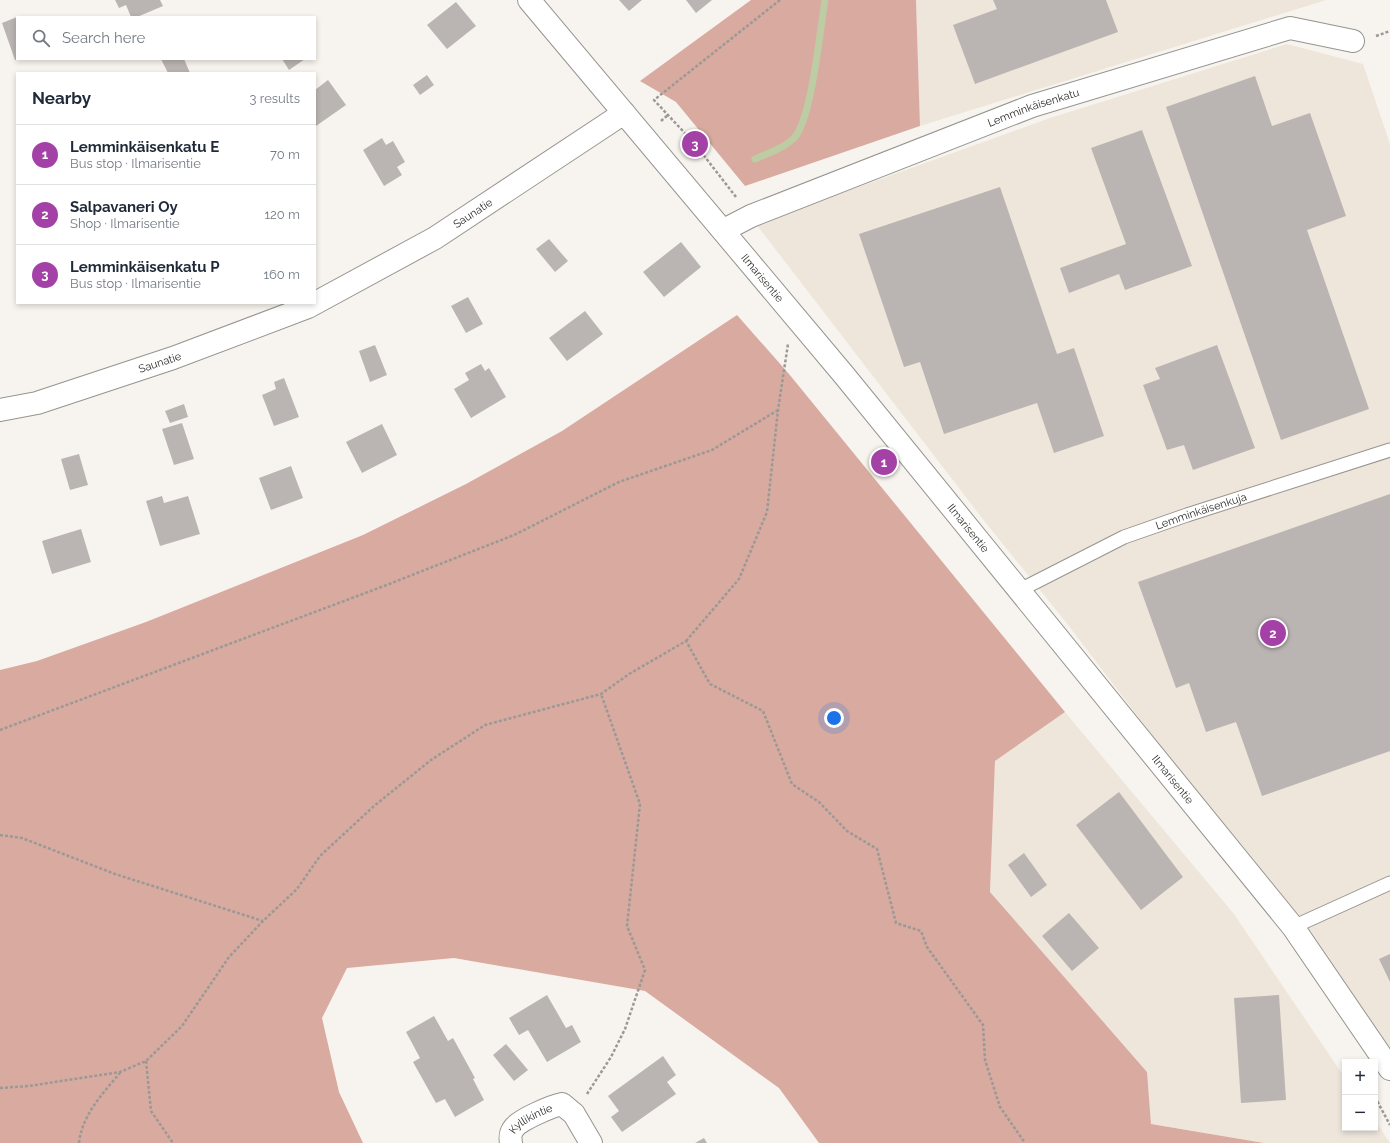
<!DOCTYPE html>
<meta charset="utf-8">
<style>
:root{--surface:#fff;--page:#f2f2f3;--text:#1f2937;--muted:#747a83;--line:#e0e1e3;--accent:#a341a7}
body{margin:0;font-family:Raleway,sans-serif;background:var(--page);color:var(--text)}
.controls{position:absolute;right:12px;bottom:12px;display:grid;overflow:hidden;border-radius:0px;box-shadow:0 2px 6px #0003}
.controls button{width:36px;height:36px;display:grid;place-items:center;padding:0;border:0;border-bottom:1px solid var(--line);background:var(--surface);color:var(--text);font:20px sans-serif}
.you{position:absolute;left:834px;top:718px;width:14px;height:14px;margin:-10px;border:3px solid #fff;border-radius:50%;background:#1a73e8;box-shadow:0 0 0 6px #1a73e833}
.badge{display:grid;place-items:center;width:26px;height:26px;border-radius:50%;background:var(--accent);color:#fff;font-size:13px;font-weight:700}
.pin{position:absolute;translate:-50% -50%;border:2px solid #fff;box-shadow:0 1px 4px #0006}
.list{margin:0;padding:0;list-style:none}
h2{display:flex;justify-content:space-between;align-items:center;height:52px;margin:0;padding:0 16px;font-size:17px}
h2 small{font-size:13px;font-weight:400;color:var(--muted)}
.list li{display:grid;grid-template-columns:26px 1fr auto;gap:12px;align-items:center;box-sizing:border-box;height:60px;padding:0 16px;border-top:1px solid var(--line)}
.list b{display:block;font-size:15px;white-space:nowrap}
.list p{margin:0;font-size:13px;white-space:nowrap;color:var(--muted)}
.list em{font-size:13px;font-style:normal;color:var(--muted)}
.icon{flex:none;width:22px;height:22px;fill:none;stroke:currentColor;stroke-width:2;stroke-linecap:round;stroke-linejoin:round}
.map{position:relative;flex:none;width:1390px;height:1143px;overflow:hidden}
.search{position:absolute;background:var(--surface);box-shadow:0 2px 6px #0003;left:16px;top:16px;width:300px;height:44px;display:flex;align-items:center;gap:10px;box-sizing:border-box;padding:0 14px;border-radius:0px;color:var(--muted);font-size:15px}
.panel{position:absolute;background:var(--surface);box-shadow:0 2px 6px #0003;left:16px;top:72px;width:300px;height:232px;border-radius:0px}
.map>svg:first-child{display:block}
</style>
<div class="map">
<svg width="1390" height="1143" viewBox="0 0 1390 1143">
<rect width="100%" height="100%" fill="#f7f4ef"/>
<path fill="#eee6db" d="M916,0H1326L920,126Z
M1287,44L1363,64L1390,144V1047L1065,621L985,522L756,224L1050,118Z
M1065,712L1234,914L1345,1078V1128H1375V1121L1390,1143H1264L1151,1124L1147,1072L990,892L995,761Z"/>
<path fill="#d9aaa0" d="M751,0H916L920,126L745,186L676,102L640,81Z
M737,315L789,374L1065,712L995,761L990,892L1147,1072L1151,1124L1264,1143H819L779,1088L645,991L454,958L347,968L322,1018L339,1092L363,1143H0V670L37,661L146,622L363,535L466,484L562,431Z"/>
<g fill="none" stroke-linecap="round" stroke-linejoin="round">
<path stroke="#bdcca3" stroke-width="7" d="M755,159C768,153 785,148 795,137C812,116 820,30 825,0"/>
</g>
<path fill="#bab5b2" d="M115,0H160L163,6L137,17H131L126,5L119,8Z
M619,0H642L629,11Z
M686,0H712L696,13Z
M993,0H1106L1118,32L975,84L953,25L997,9Z
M456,2L476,26L447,49L427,25Z
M17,17V60H15L2,23Z
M161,59H184L190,73H168Z
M282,59H305L289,70Z
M427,75L434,85L420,95L413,85Z
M1255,76L1272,126L1310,113L1346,216L1307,230L1369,409L1281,440L1166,107Z
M328,80L346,105L316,126L315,90Z
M1142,130L1192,266L1125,290L1119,274L1069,293L1060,268L1126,244L1091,148Z
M382,138L386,145L393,141L405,162L397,167L402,175L384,186L363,150Z
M1000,187L1057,354L1074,348L1104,436L1054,453L1037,403L944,434L920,362L904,367L859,234Z
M549,239L568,261L555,272L536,249Z
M681,242L701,267L664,297L643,272Z
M468,297L483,324L466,333L451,306Z
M585,311L603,334L567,361L549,338Z
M375,345L387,375L370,382L359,351Z
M1217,345L1255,448L1193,470L1184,445L1167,450L1143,385L1160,379L1155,368Z
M481,364L485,371L489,368L506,397L471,418L454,389L469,380L465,373Z
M284,378L299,417L274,426L262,395L276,389L274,382Z
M184,404L188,417L170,423L165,411Z
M182,423L194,459L174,465L162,429Z
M382,424L397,455L362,473L346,442Z
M79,454L88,485L70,490L61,459Z
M291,466L303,498L271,510L259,478Z
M1390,494V751L1262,796L1236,722L1206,732L1189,683L1176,688L1138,582Z
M162,496L164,503L188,496L200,534L160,546L146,501Z
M81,529L91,562L52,574L42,541Z
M1119,792L1183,877L1141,910L1076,825Z
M1024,853L1047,885L1031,897L1008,865Z
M1069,913L1099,948L1072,971L1042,936Z
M1390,954V982L1379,959Z
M547,995L566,1028L572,1025L581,1042L547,1062L528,1030L519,1035L509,1018Z
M1279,995L1286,1100L1241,1103L1234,998Z
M434,1016L448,1041L453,1038L475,1078L473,1079L484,1100L455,1117L445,1099L436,1103L413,1062L420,1058L406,1032Z
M506,1044L528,1070L514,1081L493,1055Z
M663,1056L676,1075L667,1082L676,1094L622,1132L611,1117L619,1111L608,1096Z
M704,1138L707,1143H695Z"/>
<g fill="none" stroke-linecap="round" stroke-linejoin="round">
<defs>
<g id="lane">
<path id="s1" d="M1020,590L1124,537L1187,515L1390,450"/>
<path d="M1293,927L1390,883"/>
</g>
<g id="street">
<path id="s2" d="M724,230L751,216L1032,106L1290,28L1353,41"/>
<path id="s3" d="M0,410L37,403L173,358L308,307L435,238L624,113"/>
<path id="s4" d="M511,1143C510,1137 510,1133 514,1128C519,1120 552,1106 562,1104L574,1114L591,1143"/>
</g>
<g id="secondary">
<path id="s5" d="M529,0L844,375L1293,927L1390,1069"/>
</g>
</defs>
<use href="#lane" stroke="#96948f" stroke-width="15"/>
<use href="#street" stroke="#96948f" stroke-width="24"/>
<use href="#secondary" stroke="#96948f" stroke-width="24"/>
<path stroke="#9b9995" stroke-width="2.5" stroke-dasharray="3 2" stroke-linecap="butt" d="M1376,36L1390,31
M661,121L668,115
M736,197L695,144L654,100L780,0
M686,641L739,579L767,512L778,410L788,344
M0,730L384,586L514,535L619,482L712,450L778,410
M0,835L22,838L115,874L263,921
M146,1061L151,1111L173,1143
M0,1088L29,1086L120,1072L146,1061L182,1026L229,957L263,921L297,889L320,856L374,806L431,760L485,725L601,694L629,674L686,641L710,684L763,711L792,784L819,802L847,831L877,849L896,923L921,931L927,947L983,1025L985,1060L1000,1107L1025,1143
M587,1094L611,1057L625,1029L645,970L627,926L640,804L601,694
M1375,1097L1390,1125
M79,1143C82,1115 103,1093 120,1073"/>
<use href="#lane" stroke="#fff" stroke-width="13"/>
<use href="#street" stroke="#fff" stroke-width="22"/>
<use href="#secondary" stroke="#fff" stroke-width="22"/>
</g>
<g text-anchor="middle" stroke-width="3.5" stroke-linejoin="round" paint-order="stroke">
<g font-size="11" fill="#2f2e2c" stroke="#fff">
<text dy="4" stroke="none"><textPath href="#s2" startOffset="333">Lemminkäisenkatu</textPath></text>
<text dy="4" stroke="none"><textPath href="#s3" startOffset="515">Saunatie</textPath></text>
<text dy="4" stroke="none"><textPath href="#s5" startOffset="363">Ilmarisentie</textPath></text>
<text dy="4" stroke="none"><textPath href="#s3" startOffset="167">Saunatie</textPath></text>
<text dy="4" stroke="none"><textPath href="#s1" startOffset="198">Lemminkäisenkuja</textPath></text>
<text dy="4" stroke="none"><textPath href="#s5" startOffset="687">Ilmarisentie</textPath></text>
<text dy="4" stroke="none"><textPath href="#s5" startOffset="1011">Ilmarisentie</textPath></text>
<text dy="4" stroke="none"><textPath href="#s4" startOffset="35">Kyllikintie</textPath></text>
</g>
</g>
</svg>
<div class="controls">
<button>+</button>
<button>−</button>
</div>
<div class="you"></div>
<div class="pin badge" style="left:884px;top:462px">1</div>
<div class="pin badge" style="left:1273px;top:633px">2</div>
<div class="pin badge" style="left:695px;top:144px">3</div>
<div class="search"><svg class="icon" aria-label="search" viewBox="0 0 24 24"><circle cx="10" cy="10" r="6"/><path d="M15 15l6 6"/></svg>Search here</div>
<section class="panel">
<h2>Nearby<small>3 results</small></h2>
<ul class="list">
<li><span class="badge">1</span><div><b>Lemminkäisenkatu E</b><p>Bus stop · Ilmarisentie</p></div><em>70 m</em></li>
<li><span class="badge">2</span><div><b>Salpavaneri Oy</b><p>Shop · Ilmarisentie</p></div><em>120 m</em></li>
<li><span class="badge">3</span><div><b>Lemminkäisenkatu P</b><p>Bus stop · Ilmarisentie</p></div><em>160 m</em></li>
</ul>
</section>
</div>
